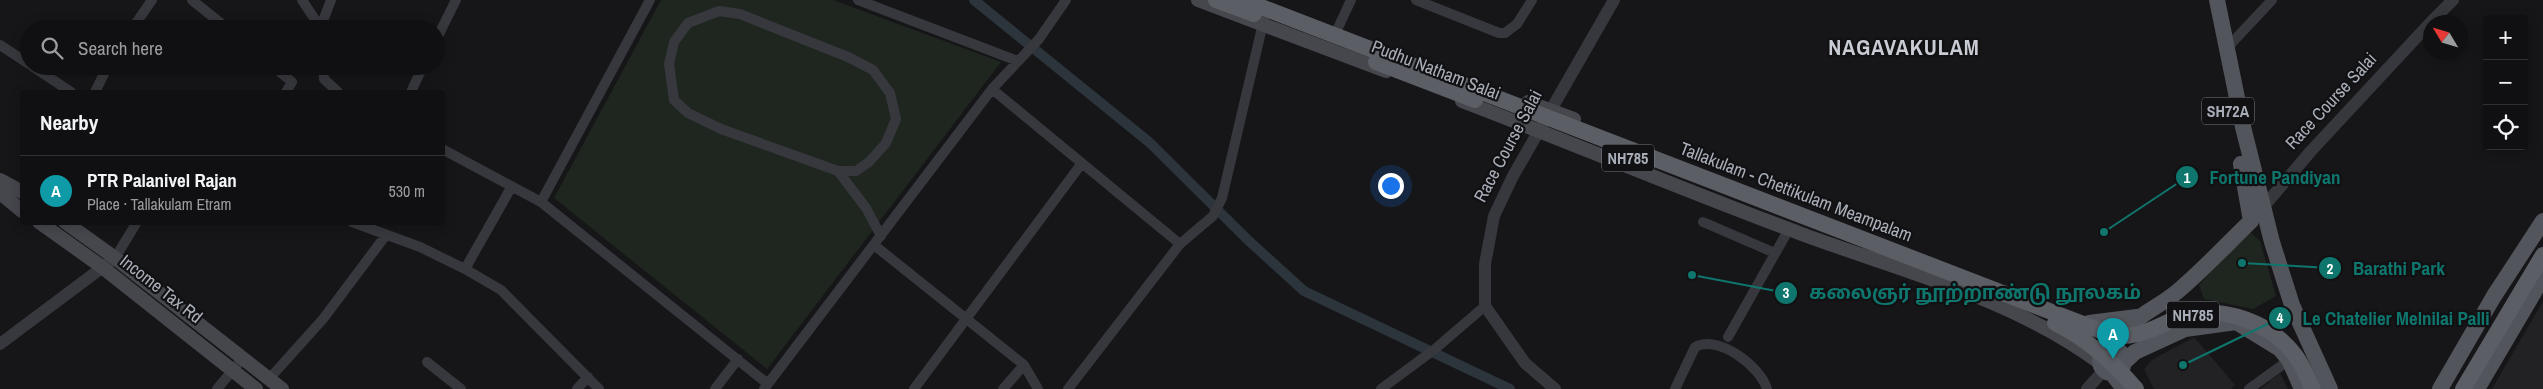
<!DOCTYPE html>
<meta charset="utf-8">
<style>
:root{--surface:#101012;--page:#1e1e20;--text:#f1f3f6;--muted:#9c9d9f;--line:#303032;--accent:#1a73e8}
body{margin:0;font-family:"Archivo Narrow","Noto Sans Tamil",sans-serif;background:var(--page);color:var(--text)}
.controls{position:absolute;right:15px;top:15px;display:grid;overflow:hidden;border-radius:5px;box-shadow:0 2px 12px #0003}
.controls button{width:45px;height:45px;display:grid;place-items:center;padding:0;border:0;border-bottom:1px solid var(--line);background:var(--surface);color:var(--text);font:25px sans-serif}
.compass{position:absolute;left:2423px;top:15px;width:45px;height:45px;border-radius:50%;background:var(--surface);box-shadow:0 2px 12px #0003;rotate:308deg}
.you{position:absolute;left:1390px;top:185px;width:18px;height:18px;margin:-12px;border:4px solid #fff;border-radius:50%;background:#1a73e8;box-shadow:0 0 0 8px #1a73e833}
.badge{display:grid;place-items:center;width:32px;height:32px;border-radius:50%;background:var(--accent);color:#fff;font-size:16px;font-weight:700}
.pin{position:absolute;translate:-50% -41px;filter:drop-shadow(0 1px 2px #0008)}
.pin::after{content:'';position:absolute;top:26px;width:18px;height:15px;background:inherit;clip-path:polygon(0 0,100% 0,50% 100%)}
.list{margin:0;padding:0;list-style:none}
h2{display:flex;justify-content:space-between;align-items:center;height:65px;margin:0;padding:0 20px;font-size:21px}
h2 small{font-size:16px;font-weight:400;color:var(--muted)}
.list li{display:grid;grid-template-columns:32px 1fr auto;gap:15px;align-items:center;box-sizing:border-box;height:70px;padding:0 20px;border-top:1px solid var(--line)}
.list b{display:block;font-size:19px;white-space:nowrap}
.list p{margin:0;font-size:16px;white-space:nowrap;color:var(--muted)}
.list em{font-size:16px;font-style:normal;color:var(--muted)}
.icon{flex:none;width:28px;height:28px;fill:none;stroke:currentColor;stroke-width:2;stroke-linecap:round;stroke-linejoin:round}
.map{position:relative;flex:none;width:2543px;height:389px;overflow:hidden}
.search{position:absolute;background:var(--surface);box-shadow:0 2px 12px #0003;left:20px;top:20px;width:425px;height:55px;display:flex;align-items:center;gap:12px;box-sizing:border-box;padding:0 18px;border-radius:28px;color:var(--muted);font-size:19px}
.panel{position:absolute;background:var(--surface);box-shadow:0 2px 12px #0003;left:20px;top:90px;width:425px;height:135px;border-radius:5px}
.map>svg:first-child{display:block}
</style>
<div class="map">
<svg width="2543" height="389" viewBox="0 0 2543 389">
<rect width="100%" height="100%" fill="#161618"/>
<path fill="#222225" d="M2543,301V389H2492Z
M2194,337L2235,385L2231,389H2154L2144,369L2152,360Z
M2280,373L2288,389H2260Z"/>
<path fill="#1e261f" d="M661,0H833L1001,62L767,369L554,198Z
M2251,233L2260,241L2276,296L2253,309L2204,299L2199,285L2242,238Z"/>
<g fill="none" stroke-linecap="round" stroke-linejoin="round">
<path stroke="#2c353c" stroke-width="10" d="M974,0L1149,142L1249,241L1304,291L1510,389"/>
<path stroke="#37383d" stroke-width="10" d="M192,0L228,29
M302,0L320,27
M858,0L1018,61
M1416,0L1499,33H1505L1517,24L1532,0
M132,29L152,0
M320,29L331,0
M1337,30L1351,0
M436,40L456,0
M0,45L29,64
M2227,48L2272,0
M32,66L71,92
M273,66L292,82L286,92
M323,66L324,79L338,92
M992,89L1180,244L1068,389
M95,92L108,66
M411,92L423,66
M442,149L541,202L768,384
M838,171H856L869,162L886,143L896,119L890,93L873,70L848,57L740,14L719,11L688,23L674,42L669,64L674,100L688,113L721,129L838,171L866,208L881,236
M541,202L650,0
M352,222L420,247L465,269L501,290L599,389
M1703,222L1775,253
M1180,244L1213,216L1222,198L1264,19
M874,245L1024,365L1038,389
M115,258L137,222
M465,269L512,186
M1728,337L1789,229
M427,362L461,389
M269,379L323,319L386,235
M217,389L242,359
M577,389L588,377
M715,389L738,359
M764,389L992,89L1039,39L1066,0
M914,389L1082,163
M1003,389L1024,365
M1381,389L1435,349L1485,306
M1675,389L1695,347C1718,334 1760,366 1767,389
M2249,389L2289,360"/>
<path stroke="#37383d" stroke-width="12" d="M2431,22L2453,0
M2259,212L2311,151L2430,23
M0,344L115,258
M1555,389L1525,363L1485,306V264L1494,216L1513,176L1614,0
M2087,389L2104,370"/>
<path stroke="#45474d" stroke-width="14" d="M1198,0L1386,71
M1462,101C1577,145 1691,193 1807,236C1906,272 2014,299 2100,363
M1528,102L1574,119
M0,180L22,192
M0,193L22,211
M39,222L102,267L256,389
M65,222L115,258L282,389"/>
<path stroke="#53555c" stroke-width="16" d="M2217,0L2243,127L2272,242L2292,305L2330,389
M2241,164L2251,221
M2089,323L2137,317
M2113,349C2123,320 2156,310 2178,291C2204,269 2227,244 2251,221
M2100 361a12 12 0 1 1 24 0a12 12 0 1 1-24 0Z
M2123,363L2135,352L2185,329L2236,322L2280,349L2289,360L2302,389
M2111,372L2124,389
M2440,389L2494,296L2543,221
M2477,389L2543,277"/>
<path stroke="#5b5e65" stroke-width="16" d="M2463,389L2543,255"/>
<path stroke="#5b5e65" stroke-width="16" d="M1216,0L1254,14
M1243,0L2109,334C2116,335 2125,337 2132,335C2151,333 2168,320 2186,315C2225,306 2271,323 2295,355C2303,365 2307,378 2313,389
M1376,62L1475,100
M2055,323C2088,339 2113,362 2136,389"/>
</g>
<g text-anchor="middle" stroke-width="4.5" stroke-linejoin="round" paint-order="stroke">
<g fill="#111113" stroke="#7b7e86" stroke-width="1">
<rect x="2202" y="97.5" width="52" height="27" rx="4"/>
<rect x="1602" y="144.5" width="52" height="27" rx="4"/>
<rect x="2167" y="301.5" width="52" height="27" rx="4"/>
</g>
<g font-size="16" font-weight="bold" fill="#a8adb8">
<text x="2228" y="117">SH72A</text>
<text x="1628" y="164">NH785</text>
<text x="2193" y="321">NH785</text>
</g>
<g font-size="18" fill="#a8adb8" stroke="#111113">
<text transform="translate(1436 70) rotate(21)" y="6">Pudhu Natham Salai</text>
<text transform="translate(2331 101) rotate(-47)" y="6">Race Course Salai</text>
<text transform="translate(1508 146) rotate(-62)" y="6">Race Course Salai</text>
<text transform="translate(1796 192) rotate(21)" y="6">Tallakulam - Chettikulam Meampalam</text>
<text transform="translate(161 289) rotate(38)" y="6">Income Tax Rd</text>
</g>
<g font-size="22" font-weight="bold" letter-spacing="1" fill="#c9ccd4" stroke="#111113">
<text x="1904" y="55">NAGAVAKULAM</text>
</g>
</g>
<path fill="none" stroke="#0f766e" stroke-width="2" d="M2104 232L2187 177M2242 263L2330 268M1692 275L1786 293M2183 365L2280 318"/>
<g fill="#0f766e" stroke="#111113" stroke-width="2">
<circle cx="2104" cy="232" r="5"/>
<circle cx="2242" cy="263" r="5"/>
<circle cx="1692" cy="275" r="5"/>
<circle cx="2183" cy="365" r="5"/>
<circle cx="2187" cy="177" r="12"/>
<circle cx="2330" cy="268" r="12"/>
<circle cx="1786" cy="293" r="12"/>
<circle cx="2280" cy="318" r="12"/>
</g>
<g font-size="15" text-anchor="middle" font-weight="bold" fill="#fff">
<text x="2187" y="183">1</text>
<text x="2330" y="274">2</text>
<text x="1786" y="298">3</text>
<text x="2280" y="323">4</text>
</g>
<g font-size="19" text-anchor="middle" font-weight="bold" fill="#0f766e" stroke="#111113" stroke-width="4.5" stroke-linejoin="round" paint-order="stroke">
<text x="2275" y="184">Fortune Pandiyan</text>
<text x="2399" y="275">Barathi Park</text>
<text x="1975" y="299">கலைஞர் நூற்றாண்டு நூலகம்</text>
<text x="2396" y="325">Le Chatelier Melnilai Palli</text>
</g>
</svg>
<div class="controls">
<button>+</button>
<button>−</button>
<button><svg class="icon" aria-label="locate" viewBox="0 0 24 24"><circle cx="12" cy="12" r="6"/><path d="M12 2v4M12 18v4M2 12h4M18 12h4"/></svg></button>
</div>
<svg class="compass" viewBox="-18 -18 36 36"><path d="M0-13l5 13h-10z" fill="#e53935"/><path d="M0 13l5-13h-10z" fill="#9c9d9f"/></svg>
<div class="you"></div>
<div class="pin badge" style="left:2113px;top:359px;background:#0f9aa8">A</div>
<div class="search"><svg class="icon" aria-label="search" viewBox="0 0 24 24"><circle cx="10" cy="10" r="6"/><path d="M15 15l6 6"/></svg>Search here</div>
<section class="panel">
<h2>Nearby<small></small></h2>
<ul class="list">
<li><span class="badge" style="background:#0f9aa8">A</span><div><b>PTR Palanivel Rajan</b><p>Place · Tallakulam Etram</p></div><em>530 m</em></li>
</ul>
</section>
</div>
